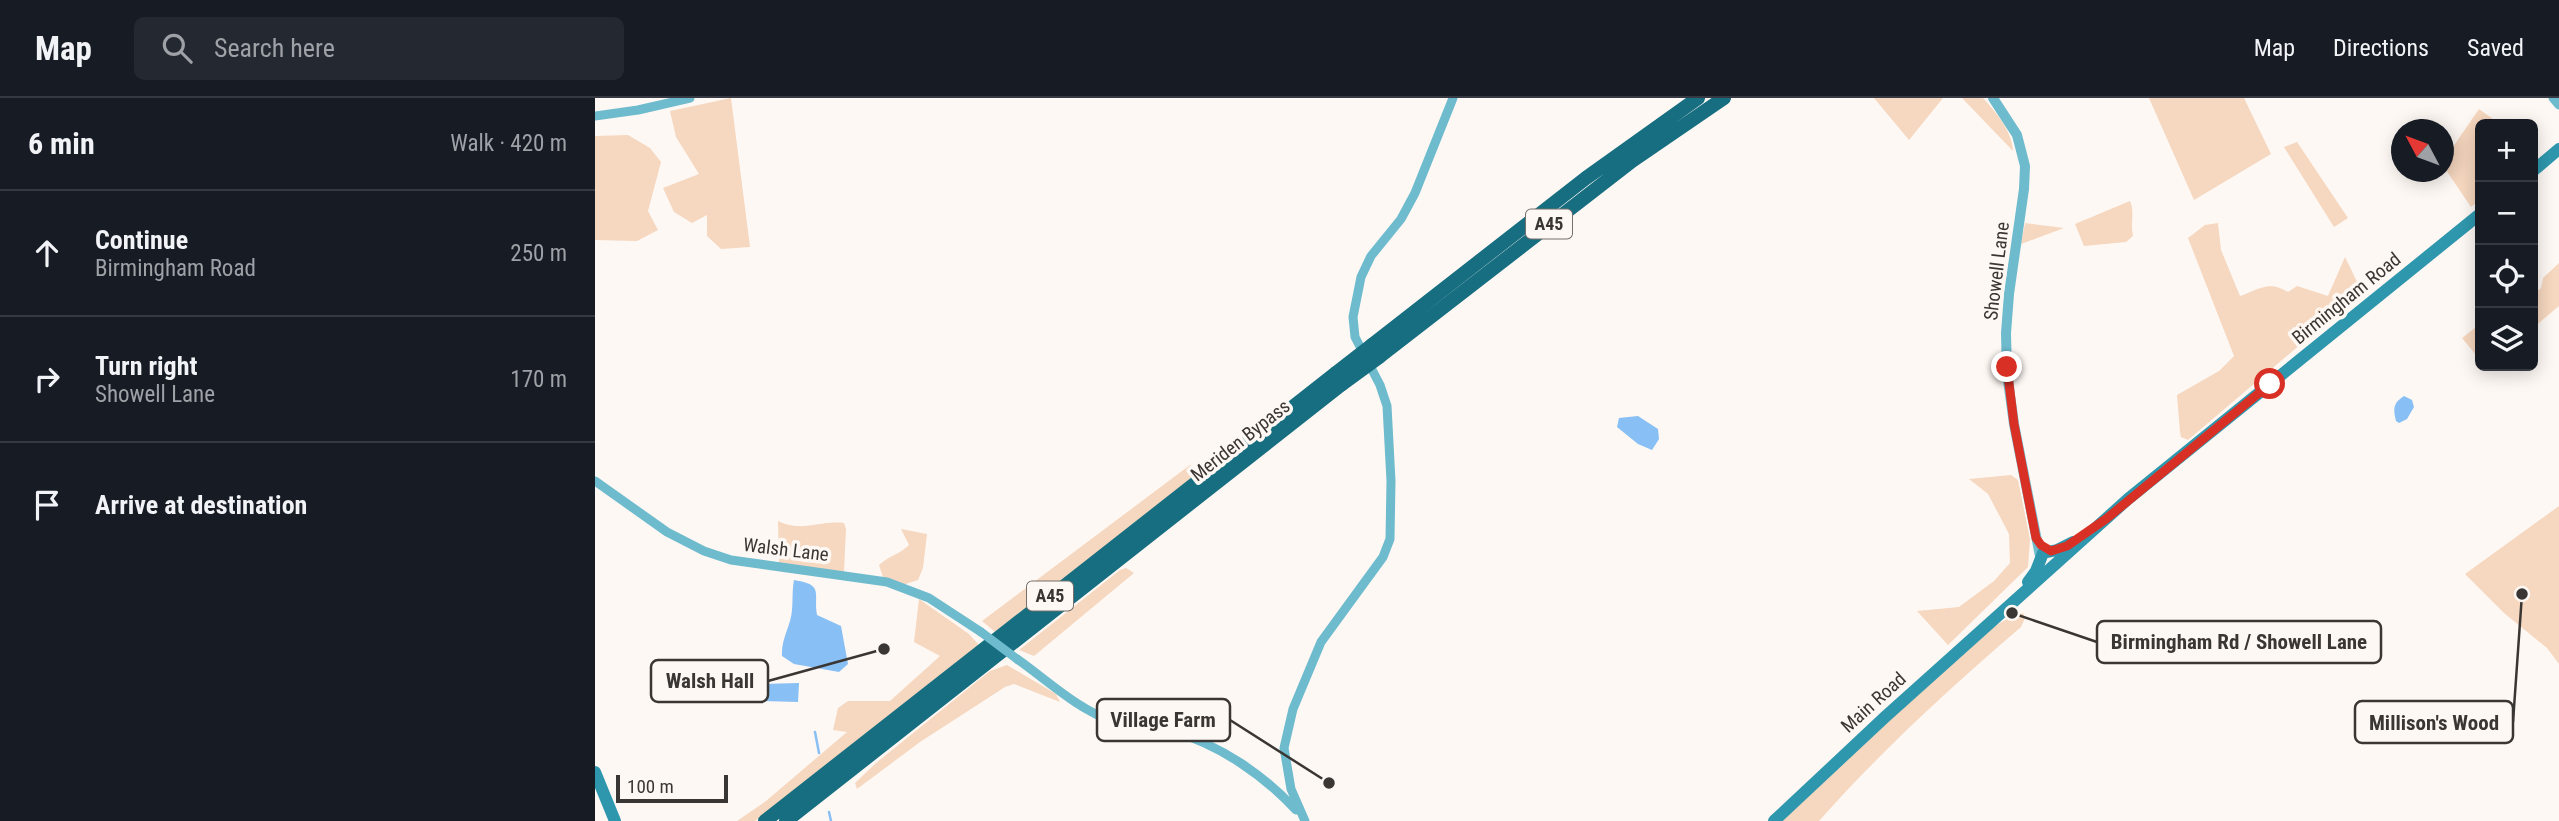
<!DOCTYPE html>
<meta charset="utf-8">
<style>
:root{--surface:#171b24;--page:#242831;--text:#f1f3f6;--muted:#9ea1a6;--line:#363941}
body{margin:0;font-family:"Roboto Condensed",sans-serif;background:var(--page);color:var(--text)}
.controls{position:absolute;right:21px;top:21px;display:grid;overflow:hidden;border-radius:10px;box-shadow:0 4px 18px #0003}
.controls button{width:63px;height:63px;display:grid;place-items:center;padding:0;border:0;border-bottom:2px solid var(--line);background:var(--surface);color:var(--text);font:35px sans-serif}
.compass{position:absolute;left:1796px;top:21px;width:63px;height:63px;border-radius:50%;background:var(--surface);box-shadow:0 4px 18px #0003;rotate:311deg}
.scale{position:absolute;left:21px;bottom:18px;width:112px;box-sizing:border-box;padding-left:7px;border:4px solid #3a3633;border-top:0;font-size:19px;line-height:24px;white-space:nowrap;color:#3a3633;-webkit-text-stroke:5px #fef8f4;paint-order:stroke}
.stop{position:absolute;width:21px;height:21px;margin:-16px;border:5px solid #d93025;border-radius:50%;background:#fff}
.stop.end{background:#d93025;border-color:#fff;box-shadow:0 2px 7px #0008}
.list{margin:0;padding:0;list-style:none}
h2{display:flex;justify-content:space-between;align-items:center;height:91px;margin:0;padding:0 28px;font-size:30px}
h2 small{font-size:23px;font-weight:400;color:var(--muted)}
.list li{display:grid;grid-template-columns:46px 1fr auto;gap:21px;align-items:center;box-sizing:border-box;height:126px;padding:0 28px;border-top:2px solid var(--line)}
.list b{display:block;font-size:26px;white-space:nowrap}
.list p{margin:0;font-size:23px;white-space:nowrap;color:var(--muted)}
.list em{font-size:23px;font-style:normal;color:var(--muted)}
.icon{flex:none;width:38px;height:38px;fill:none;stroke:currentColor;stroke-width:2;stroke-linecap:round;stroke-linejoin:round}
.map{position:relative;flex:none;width:1964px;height:723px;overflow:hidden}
header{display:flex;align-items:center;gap:42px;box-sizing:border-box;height:98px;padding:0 35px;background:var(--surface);border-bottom:2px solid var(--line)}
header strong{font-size:33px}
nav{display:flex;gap:38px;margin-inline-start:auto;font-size:24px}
.search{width:490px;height:63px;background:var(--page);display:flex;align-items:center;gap:18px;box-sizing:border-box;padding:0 24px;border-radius:10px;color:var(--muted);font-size:26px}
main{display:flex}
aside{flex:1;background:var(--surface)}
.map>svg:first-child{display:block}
</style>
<header>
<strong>Map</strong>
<div class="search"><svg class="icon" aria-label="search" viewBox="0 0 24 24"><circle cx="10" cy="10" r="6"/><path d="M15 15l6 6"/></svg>Search here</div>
<nav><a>Map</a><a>Directions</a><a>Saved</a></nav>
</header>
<main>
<aside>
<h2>6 min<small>Walk · 420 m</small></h2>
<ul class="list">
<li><svg class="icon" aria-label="ahead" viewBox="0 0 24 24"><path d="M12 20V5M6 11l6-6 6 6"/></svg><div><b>Continue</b><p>Birmingham Road</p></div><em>250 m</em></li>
<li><svg class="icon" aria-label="right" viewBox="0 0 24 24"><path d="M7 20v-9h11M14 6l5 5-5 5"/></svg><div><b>Turn right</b><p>Showell Lane</p></div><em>170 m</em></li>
<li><svg class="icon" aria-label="arrive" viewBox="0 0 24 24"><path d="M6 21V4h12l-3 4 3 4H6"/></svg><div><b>Arrive at destination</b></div></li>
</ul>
</aside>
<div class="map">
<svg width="1964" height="723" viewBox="0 0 1964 723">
<rect width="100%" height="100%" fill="#fef8f4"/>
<path fill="#f6d7bf" d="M136,0L155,149L126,151L112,138V117L97,125L79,114L68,90L104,76L81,39L75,13Z
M1279,0H1348L1314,42Z
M1367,0H1388C1401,14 1417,33 1418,53Z
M1554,0H1649L1676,56L1599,102Z
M1884,11L1905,26H1885V102L1876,109L1849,69V62Z
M33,37L55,50L66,64L53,113L63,132L42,143L0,142V38Z
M1702,44L1753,120L1739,129L1689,49Z
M1535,103C1540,114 1535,126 1538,138L1531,144L1489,148L1480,126Z
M1430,125L1469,130L1426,146Z
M1623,125L1626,152L1645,198C1664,191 1674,182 1693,194L1702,188L1733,198L1750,159L1767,194L1593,342L1586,339L1585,334L1582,297L1624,273L1639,258L1593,140L1610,127Z
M1964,165V208L1938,230V196L1946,190L1948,180Z
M1885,226V262L1867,240Z
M595,367L602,371L598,380L400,534L387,523Z
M1416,377L1423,382L1435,441L1433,469L1353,547L1322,513L1364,509L1399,483L1415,465L1414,436L1393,396L1374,381Z
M1964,408V566L1952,550L1909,515L1870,476Z
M183,423C207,435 225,422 249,425L251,431L249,475L184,465Z
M306,431L332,436L328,470L323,482L308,487L288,479L284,467C294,458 305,456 314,447Z
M531,470L539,475L439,558L424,552L525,472Z
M324,501L374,536L384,547L160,723H142L171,703L252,634L238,632L243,610L253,603H295L345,558L319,544Z
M1428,515L1430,520L1426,529C1355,590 1286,653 1224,723H1187C1240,674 1292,623 1346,575C1371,553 1395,524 1428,515Z
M412,567L461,596L465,604L419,586L410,589L325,644L262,691L260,685L281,665L395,573Z"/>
<path fill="#88bff4" d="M1809,298L1817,302L1819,309L1812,321L1804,325L1801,323C1798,311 1798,305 1809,298Z
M1043,318L1063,331L1064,341L1057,352L1043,346L1022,329L1024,320Z
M199,482C230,487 218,495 222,517L246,528L253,566L244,574L199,566L187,558C186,540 196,528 197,512C198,502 197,493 199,482Z
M204,585L203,604L164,603V586Z"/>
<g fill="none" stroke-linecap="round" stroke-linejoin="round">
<path stroke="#88bff4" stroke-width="2.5" d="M220,634L224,655
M234,714L236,723"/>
<path stroke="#6ebbcd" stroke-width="9" d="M1958,0L1964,7
M0,18L43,12L95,0
M0,383L72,434L109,453L136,462L292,484L334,500L386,534
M422,561C452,582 482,611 517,623C537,629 560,628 580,634C625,647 670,678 701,712
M710,723L696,691L689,650L698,611L726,544L788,459L795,441L796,383L792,308L785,287L760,239L758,219L766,179L776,158L806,121L820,95L858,0"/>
<path stroke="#6ebbcd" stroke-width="10" d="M1398,0L1422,37L1430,68L1429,91L1414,196L1411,235L1412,275L1419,326L1445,458"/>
<path stroke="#2f97ad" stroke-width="12" d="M1938,73L1964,51
M1433,484L1441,473L1448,455L1462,452L1478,444
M0,674L20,723
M1179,723L1290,619L1533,401L1885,116"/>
<path stroke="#166e80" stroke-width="14" d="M777,247L991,80L1103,0
M784,259L1037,63L1129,0
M170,723L741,275
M191,723L747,286"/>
<path stroke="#6ebbcd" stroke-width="9" d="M386,534L422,561"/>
<path stroke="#166e80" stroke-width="14" d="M741,275L777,247
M747,286L784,259"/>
</g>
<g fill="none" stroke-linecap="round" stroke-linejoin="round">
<path stroke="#d93025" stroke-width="9" d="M1412,269L1419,326L1441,440L1446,447L1456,453L1472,448L1511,421L1675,286"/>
</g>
<g text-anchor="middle" stroke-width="7" stroke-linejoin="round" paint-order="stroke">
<g fill="#fef8f4" stroke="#75706d" stroke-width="2">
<rect x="931" y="111.5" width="46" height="29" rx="5"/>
<rect x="432" y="483.5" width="46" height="29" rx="5"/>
</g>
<g font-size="18" font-weight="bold" fill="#3a3633">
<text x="954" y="132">A45</text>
<text x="455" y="504">A45</text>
</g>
<g font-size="19" fill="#3a3633" stroke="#fef8f4">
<text transform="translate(1401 173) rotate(-83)" y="7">Showell Lane</text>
<text transform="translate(1751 200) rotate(-39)" y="7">Birmingham Road</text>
<text transform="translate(645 342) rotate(-38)" y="7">Meriden Bypass</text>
<text transform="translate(191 451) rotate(7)" y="7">Walsh Lane</text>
<text transform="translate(1278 604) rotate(-42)" y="7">Main Road</text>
</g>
</g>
<path fill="none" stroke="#3a3633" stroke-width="2.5" d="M1417 515L1502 544M289 551L173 583M734 685L635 622M1927 496L1918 624"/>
<g fill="#3a3633" stroke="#fef8f4" stroke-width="2.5">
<circle cx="1417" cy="515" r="7"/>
<circle cx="289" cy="551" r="7"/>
<circle cx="734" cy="685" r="7"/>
<circle cx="1927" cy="496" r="7"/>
</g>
<g fill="#fef8f4" stroke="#3a3633" stroke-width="2.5">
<rect x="1502" y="523" width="284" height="42" rx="7"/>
<rect x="56" y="562" width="117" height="42" rx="7"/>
<rect x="502" y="601" width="133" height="42" rx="7"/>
<rect x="1760" y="603" width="158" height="42" rx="7"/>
</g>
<g font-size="21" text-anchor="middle" font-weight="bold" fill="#3a3633">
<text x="1644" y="551">Birmingham Rd / Showell Lane</text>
<text x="115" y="590">Walsh Hall</text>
<text x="568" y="629">Village Farm</text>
<text x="1839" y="632">Millison's Wood</text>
</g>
</svg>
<div class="controls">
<button>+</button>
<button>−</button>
<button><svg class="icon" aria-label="locate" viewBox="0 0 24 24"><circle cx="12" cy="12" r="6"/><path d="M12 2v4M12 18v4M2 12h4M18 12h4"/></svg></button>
<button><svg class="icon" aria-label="layers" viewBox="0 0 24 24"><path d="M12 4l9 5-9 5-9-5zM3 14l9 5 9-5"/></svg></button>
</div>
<svg class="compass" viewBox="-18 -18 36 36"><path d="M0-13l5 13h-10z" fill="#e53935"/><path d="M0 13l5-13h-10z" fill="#9ea1a6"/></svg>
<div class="scale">100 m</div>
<div class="stop" style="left:1675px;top:286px"></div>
<div class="stop end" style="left:1412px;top:269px"></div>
</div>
</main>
